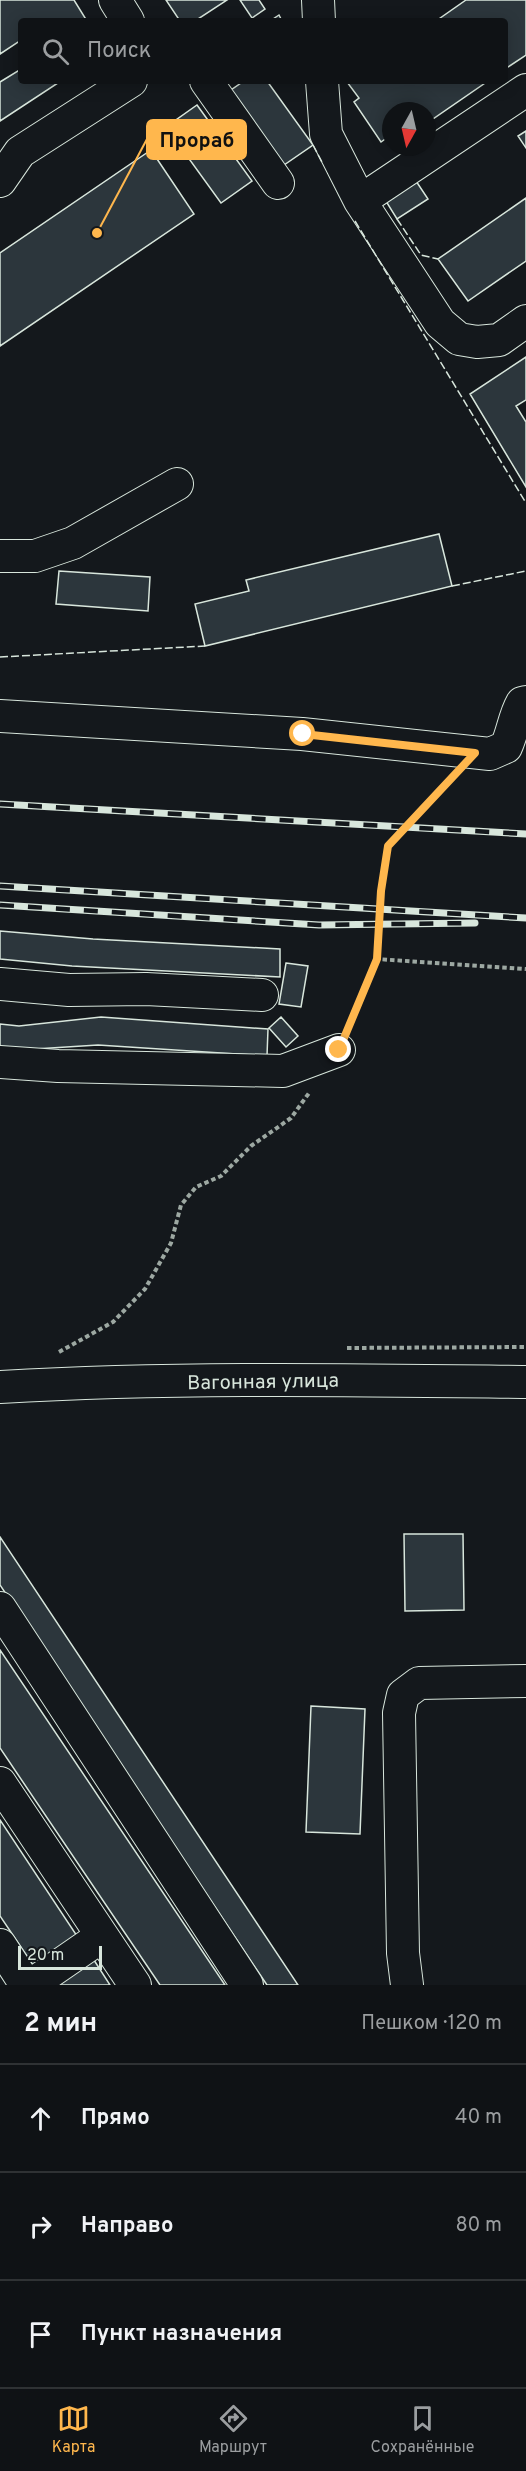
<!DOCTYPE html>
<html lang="ru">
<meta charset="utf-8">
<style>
:root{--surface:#0f1215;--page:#1d2022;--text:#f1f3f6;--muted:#9b9ea0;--line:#2f3234;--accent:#ffb74d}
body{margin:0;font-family:Overpass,sans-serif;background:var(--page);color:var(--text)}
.compass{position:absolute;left:382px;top:102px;width:54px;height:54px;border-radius:50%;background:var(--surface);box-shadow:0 3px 15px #0003;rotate:188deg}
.scale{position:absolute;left:18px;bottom:15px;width:84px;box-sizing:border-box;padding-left:6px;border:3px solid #d8e6dc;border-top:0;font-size:16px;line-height:21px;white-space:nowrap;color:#d8e6dc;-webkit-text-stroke:4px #14181c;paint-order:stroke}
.stop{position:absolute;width:18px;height:18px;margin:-14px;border:4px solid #ffb74d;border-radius:50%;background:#fff}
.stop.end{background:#ffb74d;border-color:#fff;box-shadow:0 2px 6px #0008}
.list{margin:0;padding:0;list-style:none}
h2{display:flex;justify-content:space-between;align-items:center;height:78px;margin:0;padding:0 24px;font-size:26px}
h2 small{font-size:20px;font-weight:400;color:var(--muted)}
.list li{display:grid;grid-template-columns:39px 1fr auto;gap:18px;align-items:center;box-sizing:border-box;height:108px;padding:0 24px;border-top:2px solid var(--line)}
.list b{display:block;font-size:22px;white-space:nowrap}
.list em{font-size:20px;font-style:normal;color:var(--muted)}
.icon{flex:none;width:33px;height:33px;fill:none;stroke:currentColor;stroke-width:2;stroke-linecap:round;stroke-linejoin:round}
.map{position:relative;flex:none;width:526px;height:1985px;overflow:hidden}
.search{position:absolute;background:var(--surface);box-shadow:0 3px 15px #0003;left:18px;right:18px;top:18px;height:66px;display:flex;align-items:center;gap:15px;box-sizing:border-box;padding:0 21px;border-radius:6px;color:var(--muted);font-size:22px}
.sheet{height:402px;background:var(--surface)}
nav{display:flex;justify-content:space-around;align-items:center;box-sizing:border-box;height:84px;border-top:2px solid var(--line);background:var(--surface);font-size:16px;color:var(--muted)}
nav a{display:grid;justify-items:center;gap:3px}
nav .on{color:var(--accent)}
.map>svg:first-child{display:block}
</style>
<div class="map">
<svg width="526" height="1985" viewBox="0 0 526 1985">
<rect width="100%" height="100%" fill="#14181c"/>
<path fill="#2c363c" stroke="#d8e6dc" stroke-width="1.5" d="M0,0H74L87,21H21V40L0,54Z
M166,0H227L195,21H180Z
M240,0H259L265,9L252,18Z
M466,0H526V55L505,69V21H436Z
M279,15L282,21H270Z
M21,69V81H61L0,121V82Z
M244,81H267L313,145L284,165L231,90Z
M349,81H488L427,123V111H391V141L388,137L381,142L354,102L359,98L347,82Z
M197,105L252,181L221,203L166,127Z
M526,131V148L518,136Z
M151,150L194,214L0,346V253Z
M414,178L428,199L397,219L384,198Z
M526,198V261L468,301L438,259Z
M526,357V400L516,406L526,422V487L470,394Z
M439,534L452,586L205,646L195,604L249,591L246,580Z
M59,571L150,577L148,611L56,604Z
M0,931L93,939L280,949V977L72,966L0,959Z
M286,963L308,966L301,1007L279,1004Z
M101,1017L268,1029L267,1056L98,1045L19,1050L0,1048V1024L19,1026Z
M281,1017L298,1036L286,1047L269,1028Z
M404,1534H463L464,1610L405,1611Z
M0,1537L298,1985H267L0,1585Z
M0,1650L225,1985H160L0,1748Z
M311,1706L365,1709L360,1834L306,1832Z
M0,1820L79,1939L35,1968L0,1916Z
M92,1957L110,1985H49Z"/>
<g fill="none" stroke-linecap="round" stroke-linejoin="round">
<defs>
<path id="minor" d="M115,0L128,21
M318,0L319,21
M206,81L278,183
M322,81L326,134L360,201
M526,90L360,201L440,323L459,339L477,342L499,340L526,321
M0,181L20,152L131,81
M0,556H35L73,543L177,484
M0,716L302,734L490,754L506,747C513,732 514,717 522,703L526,702
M0,984L69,990L146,989L262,995
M0,1062L58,1066L283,1071L339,1050
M0,1387C175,1377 351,1380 526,1382
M0,1608L247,1985
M0,1783L135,1985
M0,1945L26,1985
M31,1985L102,1936
M407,1985L403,1953L399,1713L403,1695L419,1683L526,1681"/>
</defs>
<use href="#minor" stroke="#d8e6dc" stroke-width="34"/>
<path stroke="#9da8a2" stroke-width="4" stroke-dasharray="4.5 3" stroke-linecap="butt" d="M377,959L381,891L388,846L451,779
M350,1023L377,959L526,969
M347,1348L526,1347
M59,1352L113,1322L145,1289L171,1243L181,1205L196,1187L221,1176L251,1146L291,1118L309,1093"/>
<use href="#minor" stroke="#14181c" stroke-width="32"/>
<defs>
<path id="rail" d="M0,804L526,834
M0,886L526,918
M0,905L319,925L475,923"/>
</defs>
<use href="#rail" stroke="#d8e6dc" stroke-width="7"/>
<use href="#rail" stroke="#14181c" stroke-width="4.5" stroke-dasharray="14" stroke-linecap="butt"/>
<path stroke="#d8e6dc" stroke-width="1.5" stroke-dasharray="8 3" stroke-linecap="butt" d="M313,145L323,164
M397,219L421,255L438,259
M355,221L526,503
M452,586L526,571
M0,657L205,646"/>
</g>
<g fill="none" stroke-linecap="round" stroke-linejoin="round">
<path stroke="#ffb74d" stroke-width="8" d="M303,734L475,753L388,846L381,891L377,959L339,1050"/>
</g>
<g text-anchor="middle" stroke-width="4.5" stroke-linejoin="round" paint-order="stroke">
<g font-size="20" fill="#d8e6dc" stroke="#14181c">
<text transform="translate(263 1381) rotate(-1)" y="7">Вагонная улица</text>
</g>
</g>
<path fill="none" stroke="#ffb74d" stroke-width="2" d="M97 233L147 139"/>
<circle fill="#ffb74d" stroke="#14181c" stroke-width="2" cx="97" cy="233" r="6"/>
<rect fill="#ffb74d" stroke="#ffb74d" stroke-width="2" x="147" y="120" width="99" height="39" rx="6"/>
<g font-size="21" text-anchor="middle" font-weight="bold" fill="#111">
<text x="197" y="147">Прораб</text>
</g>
</svg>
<svg class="compass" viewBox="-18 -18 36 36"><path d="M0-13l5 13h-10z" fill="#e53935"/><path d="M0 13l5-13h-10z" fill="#9b9ea0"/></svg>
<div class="scale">20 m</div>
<div class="stop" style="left:303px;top:734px"></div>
<div class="stop end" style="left:339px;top:1050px"></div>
<div class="search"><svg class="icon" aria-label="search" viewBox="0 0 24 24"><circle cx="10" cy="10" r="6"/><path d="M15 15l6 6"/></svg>Поиск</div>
</div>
<section class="sheet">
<h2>2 мин<small>Пешком · 120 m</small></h2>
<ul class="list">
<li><svg class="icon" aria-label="ahead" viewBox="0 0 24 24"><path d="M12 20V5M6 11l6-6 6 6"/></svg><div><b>Прямо</b></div><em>40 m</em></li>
<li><svg class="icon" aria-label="right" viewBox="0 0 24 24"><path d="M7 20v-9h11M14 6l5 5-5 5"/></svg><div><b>Направо</b></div><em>80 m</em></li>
<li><svg class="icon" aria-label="arrive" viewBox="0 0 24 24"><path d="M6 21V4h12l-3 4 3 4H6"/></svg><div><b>Пункт назначения</b></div></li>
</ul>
</section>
<nav>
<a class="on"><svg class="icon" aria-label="map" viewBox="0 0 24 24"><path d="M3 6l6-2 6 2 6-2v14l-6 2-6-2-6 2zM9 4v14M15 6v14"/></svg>Карта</a>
<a><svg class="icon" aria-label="directions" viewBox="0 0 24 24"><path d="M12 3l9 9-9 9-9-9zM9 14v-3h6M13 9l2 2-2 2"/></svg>Маршрут</a>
<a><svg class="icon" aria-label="saved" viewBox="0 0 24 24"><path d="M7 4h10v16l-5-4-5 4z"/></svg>Сохранённые</a>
</nav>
